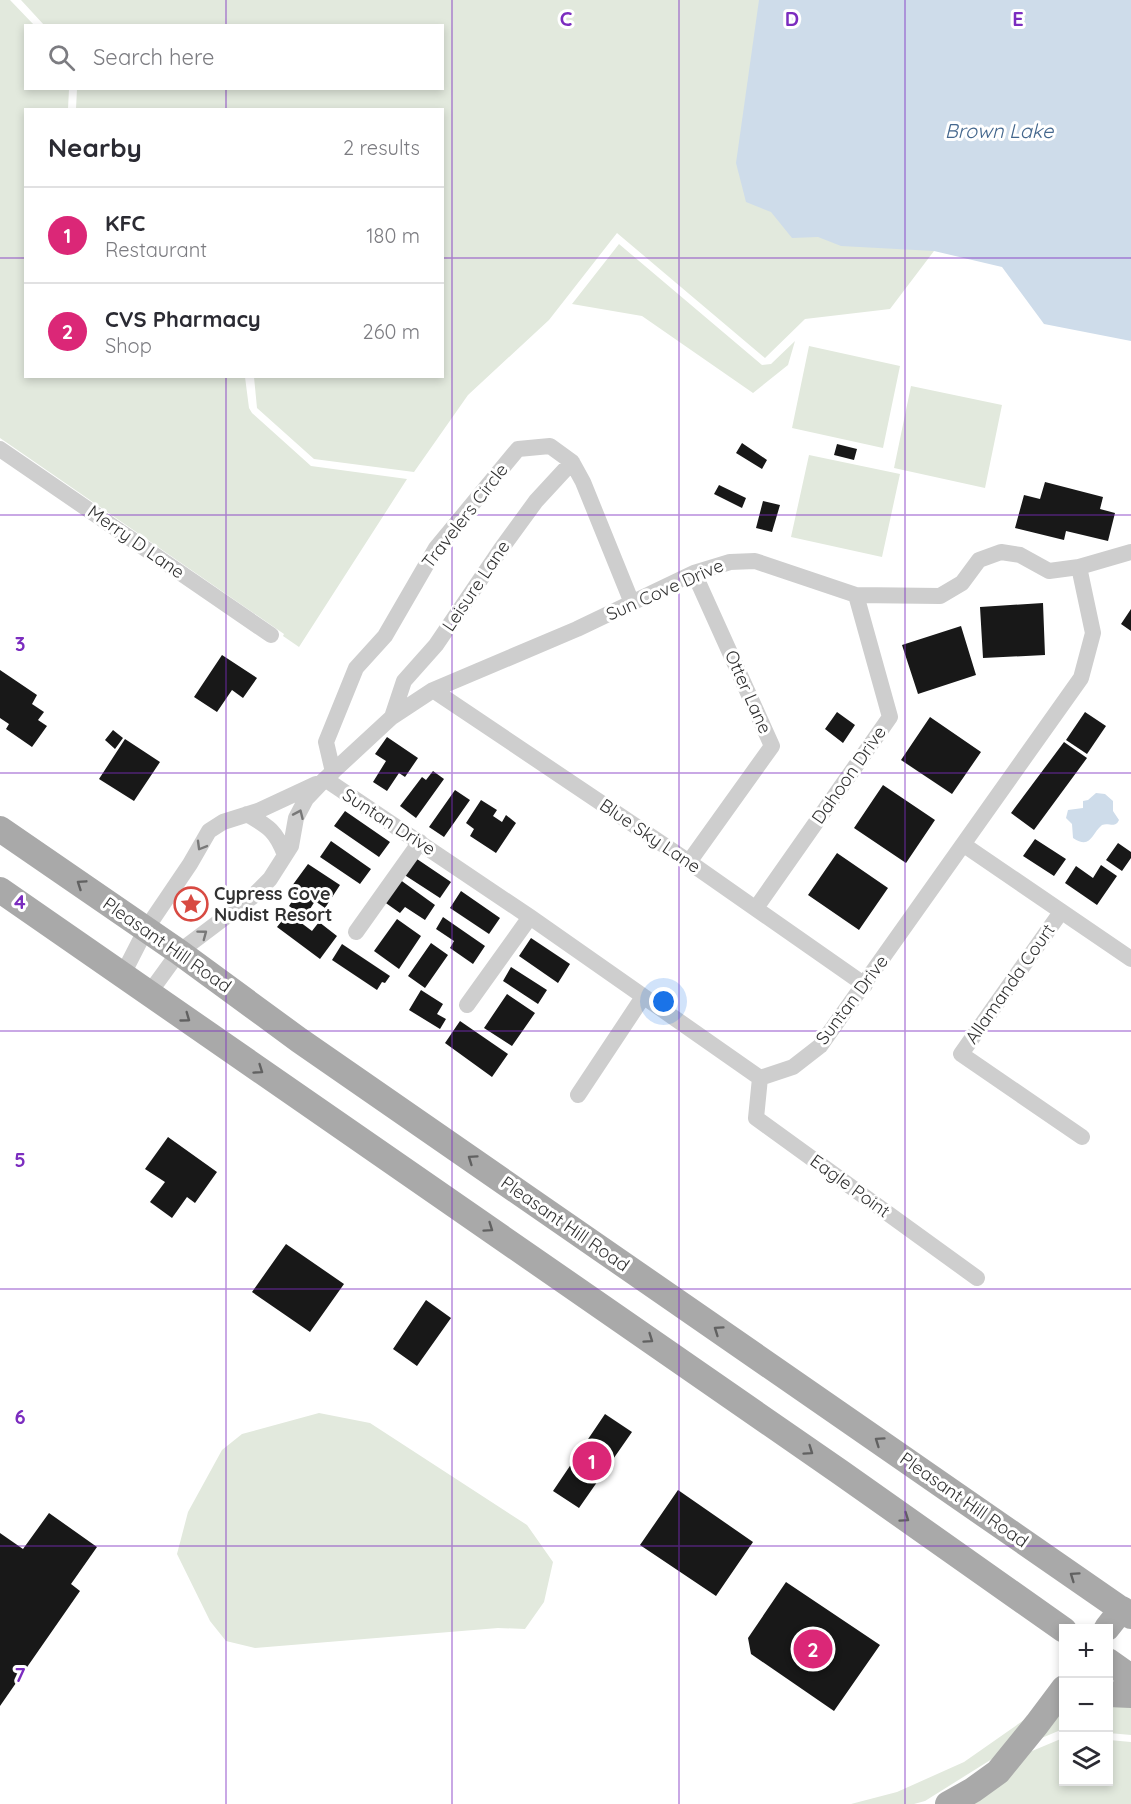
<!DOCTYPE html>
<meta charset="utf-8">
<style>
:root{--surface:#fff;--page:#f2f2f3;--text:#2b2b33;--muted:#7c7c81;--line:#e1e1e2;--accent:#db2777}
body{margin:0;font-family:Quicksand,sans-serif;background:var(--page);color:var(--text)}
.controls{position:absolute;right:18px;bottom:18px;display:grid;overflow:hidden;border-radius:0px;box-shadow:0 3px 9px #0003}
.controls button{width:54px;height:54px;display:grid;place-items:center;padding:0;border:0;border-bottom:2px solid var(--line);background:var(--surface);color:var(--text);font:30px sans-serif}
.you{position:absolute;left:664px;top:1002px;width:21px;height:21px;margin:-15px;border:4px solid #fff;border-radius:50%;background:#1a73e8;box-shadow:0 0 0 9px #1a73e833}
.badge{display:grid;place-items:center;width:39px;height:39px;border-radius:50%;background:var(--accent);color:#fff;font-size:20px;font-weight:700}
.pin{position:absolute;translate:-50% -50%;border:3px solid #fff;box-shadow:0 2px 6px #0006}
.list{margin:0;padding:0;list-style:none}
h2{display:flex;justify-content:space-between;align-items:center;height:78px;margin:0;padding:0 24px;font-size:26px}
h2 small{font-size:20px;font-weight:400;color:var(--muted)}
.list li{display:grid;grid-template-columns:39px 1fr auto;gap:18px;align-items:center;box-sizing:border-box;height:96px;padding:0 24px;border-top:2px solid var(--line)}
.list b{display:block;font-size:22px;white-space:nowrap}
.list p{margin:0;font-size:20px;white-space:nowrap;color:var(--muted)}
.list em{font-size:20px;font-style:normal;color:var(--muted)}
.icon{flex:none;width:33px;height:33px;fill:none;stroke:currentColor;stroke-width:2;stroke-linecap:round;stroke-linejoin:round}
.map{position:relative;flex:none;width:1131px;height:1804px;overflow:hidden}
.search{position:absolute;background:var(--surface);box-shadow:0 3px 9px #0003;left:24px;top:24px;width:420px;height:66px;display:flex;align-items:center;gap:15px;box-sizing:border-box;padding:0 21px;border-radius:0px;color:var(--muted);font-size:22px}
.panel{position:absolute;background:var(--surface);box-shadow:0 3px 9px #0003;left:24px;top:108px;width:420px;height:270px;border-radius:0px}
.map>svg:first-child{display:block}
</style>
<div class="map">
<svg width="1131" height="1804" viewBox="0 0 1131 1804">
<rect width="100%" height="100%" fill="#fff"/>
<path fill="#e2e9dd" d="M0,0H10L34,25L26,26V88L69,89L68,109L26,110V376L245,377L249,408L252,413L311,466L407,479L299,647L283,636L284,634L0,438Z
M21,0H895L934,251L890,309L805,319L765,358L617,233L549,320L468,395L414,472L314,459L257,408L254,377L442,376V110L76,109L77,89L442,88V26L44,25Z
M619,244L762,365L771,364L795,341L788,365L753,393L642,316L572,304Z
M809,346L900,366L883,448L792,428Z
M911,386L1002,405L985,488L894,468Z
M809,455L900,474L882,557L791,537Z
M319,1413L370,1423L527,1525L553,1562L544,1602L525,1629L498,1628L255,1648L226,1641L210,1621L177,1554L188,1512L222,1450L242,1434Z
M1108,1701L1131,1708V1735L1109,1733Z
M1063,1706V1729L992,1759L925,1801L914,1804H851L897,1792L964,1762L1041,1708Z
M1063,1738L1064,1782H1108L1109,1740L1131,1742V1804H935L996,1766Z"/>
<path fill="#cedcea" d="M759,0H1131V341L1044,324L1002,267L934,251L841,246L818,237L792,238L771,212L746,202L736,163Z
M1096,793L1105,794L1113,801V811L1119,820C1115,829 1109,822 1102,825C1091,834 1091,850 1073,838L1072,824L1066,818L1068,810L1083,808V801L1088,800Z"/>
<path fill="#181818" d="M742,443L767,460L762,469L736,453Z
M837,444L857,449L854,460L834,455Z
M1045,482L1103,497L1100,509L1115,513L1108,541L1066,531L1064,540L1015,528L1024,495L1040,499Z
M719,485L746,498L742,508L714,494Z
M763,501L780,505L772,532L756,528Z
M1043,603L1045,655L983,658L980,607Z
M1131,609V631L1121,624Z
M961,626L976,675L918,694L902,645Z
M222,655L257,678L243,698L232,690L217,712L194,697Z
M0,670L37,695L32,704L44,712L38,720L47,726L32,747L6,729L9,724L0,718Z
M837,712L855,725L843,743L825,729Z
M1085,712L1106,726L1087,754L1066,740Z
M930,717L981,752L952,794L901,760Z
M113,730L123,738L115,749L105,740Z
M387,737L418,758L405,777L399,773L387,791L373,782L386,761L375,754Z
M125,739L160,762L134,801L99,779Z
M1064,742L1087,758L1034,830L1011,813Z
M433,771L444,779L416,818L400,806L422,777L426,780Z
M883,785L935,820L906,863L854,828Z
M455,790L470,800L444,837L429,827Z
M481,800L497,810L493,816L502,822L506,815L516,823L496,853L470,836L474,829L466,823Z
M345,811L390,842L379,857L334,826Z
M1035,839L1066,859L1054,876L1023,856Z
M331,841L371,869L360,884L320,857Z
M1118,843L1131,852V858L1122,871L1106,860Z
M837,853L888,888L859,930L808,895Z
M414,857L451,882L440,898L403,874Z
M308,864L340,885L325,908L315,901L305,917L289,906L296,895L289,890Z
M1101,865L1117,876L1097,905L1065,883L1076,866L1093,878Z
M399,879L435,905L425,920L405,907L400,913L383,901Z
M461,891L500,918L489,934L450,908Z
M288,913L312,931L319,922L337,936L320,959L277,927Z
M443,917L485,946L473,964L450,948L454,941L436,929Z
M397,919L421,936L399,969L374,951Z
M531,938L570,964L558,983L519,956Z
M431,943L448,955L425,988L408,976Z
M342,944L390,976L385,983L382,982L377,990L332,960Z
M511,967L547,990L538,1004L503,981Z
M421,990L443,1004L437,1014L446,1019L440,1029L409,1010Z
M507,994L535,1013L512,1046L484,1028Z
M460,1021L508,1054L492,1077L445,1043Z
M168,1137L217,1172L195,1203L187,1197L172,1218L150,1202L165,1182L145,1169Z
M286,1244L344,1284L310,1332L252,1292Z
M426,1300L451,1318L417,1366L393,1349Z
M605,1414L632,1432L579,1508L553,1491Z
M678,1490L753,1542L716,1596L640,1545Z
M49,1513L97,1547L71,1584L80,1591L0,1706V1533L23,1549Z
M786,1582L880,1645L834,1711L751,1654L748,1638Z"/>
<g fill="none" stroke-linecap="round" stroke-linejoin="round">
<path stroke="#cecece" stroke-width="16" d="M0,449L271,635
M433,690L689,862L865,985
M392,717L404,681L436,645L501,549L536,501L572,462
M333,772L326,742L356,668L385,636L436,548L518,449L550,446L572,462L583,482L632,603
M325,779L530,917L760,1078
M247,814C269,827 276,831 285,855
M964,845L1131,959
M689,862L772,746L694,573
M756,908L890,717L856,595
M1061,912L961,1054L1082,1137
M356,932L420,842
M123,974L146,929L190,864L209,831L223,822L258,811L316,784
M150,992L179,952L252,897L270,879L291,846L296,818L306,799L325,779L392,717L433,690L577,629L694,573L730,562L755,561L856,595L940,596L962,583L979,560L1001,552L1020,555L1049,571L1079,567L1131,552
M467,1005L530,917
M760,1078L793,1067L820,1046L1081,678L1093,633L1079,567
M760,1078L756,1118L977,1278
M578,1095L643,997"/>
<path stroke="#a9a9a9" stroke-width="26" d="M0,829L179,952L299,1040L1131,1616
M0,890L840,1472L1064,1630
M1107,1628L1122,1609
M1108,1661L1131,1677
M1108,1694L1131,1695
M948,1804L973,1790L998,1772L1037,1724L1064,1688"/>
</g>
<defs><path id="oneway-chevron" d="M-2-3.5L2.5 0L-2 3.5" fill="none" stroke-width="1.6" stroke-linecap="round" stroke-linejoin="round" transform="scale(1.5)"/></defs>
<g stroke="#787878">
<use href="#oneway-chevron" transform="translate(299 814) rotate(-66)"/>
<use href="#oneway-chevron" transform="translate(201 846) rotate(120)"/>
<use href="#oneway-chevron" transform="translate(203 934) rotate(-37)"/>
</g>
<g stroke="#616161">
<use href="#oneway-chevron" transform="translate(81 884) rotate(-146)"/>
<use href="#oneway-chevron" transform="translate(186 1018) rotate(36)"/>
<use href="#oneway-chevron" transform="translate(259 1070) rotate(35)"/>
<use href="#oneway-chevron" transform="translate(472 1159) rotate(-145)"/>
<use href="#oneway-chevron" transform="translate(489 1228) rotate(35)"/>
<use href="#oneway-chevron" transform="translate(718 1330) rotate(-145)"/>
<use href="#oneway-chevron" transform="translate(649 1339) rotate(35)"/>
<use href="#oneway-chevron" transform="translate(879 1441) rotate(-145)"/>
<use href="#oneway-chevron" transform="translate(809 1451) rotate(35)"/>
<use href="#oneway-chevron" transform="translate(905 1518) rotate(35)"/>
<use href="#oneway-chevron" transform="translate(1074 1576) rotate(-145)"/>
</g>
<path fill="none" stroke="#7b2cbf" stroke-width="1.5" stroke-opacity="0.55" d="M226,0V26M452,0V1804M679,0V1804M905,0V1804M226,88V110M0,258H26M442,258H1131M226,376V1804M0,515H1131M0,773H1131M0,1031H1131M0,1289H1131M0,1546H1131"/>
<defs>
<symbol id="sight-ring" viewBox="-11 -11 22 22"><circle r="9.5" fill="#fff" stroke="#d84a42" stroke-width="1.5"/><path d="M0-6L1.8-2.2L6-1.7L2.9 1.2L3.7 5.4L0 3.3L-3.7 5.4L-2.9 1.2L-6-1.7L-1.8-2.2Z" fill="#d84a42"/></symbol>
</defs>
<g fill-rule="evenodd">
<use href="#sight-ring" x="172" y="885" width="38" height="38"/>
</g>
<g text-anchor="middle" stroke-width="6" stroke-linejoin="round" paint-order="stroke">
<g font-size="18" fill="#313131" stroke="#fff">
<text transform="translate(465 516) rotate(-52)" y="6">Travelers Circle</text>
<text transform="translate(136 542) rotate(35)" y="6">Merry D Lane</text>
<text transform="translate(476 586) rotate(-56)" y="6">Leisure Lane</text>
<text transform="translate(665 590) rotate(-24)" y="6">Sun Cove Drive</text>
<text transform="translate(748 692) rotate(66)" y="6">Otter Lane</text>
<text transform="translate(849 775) rotate(-55)" y="6">Dahoon Drive</text>
<text transform="translate(389 822) rotate(33)" y="6">Suntan Drive</text>
<text transform="translate(650 836) rotate(34)" y="6">Blue Sky Lane</text>
<text transform="translate(167 945) rotate(35)" y="6">Pleasant Hill Road</text>
<text transform="translate(1010 984) rotate(-55)" y="6">Allamanda Court</text>
<text transform="translate(852 1000) rotate(-53)" y="6">Suntan Drive</text>
<text transform="translate(850 1186) rotate(36)" y="6">Eagle Point</text>
<text transform="translate(565 1224) rotate(35)" y="6">Pleasant Hill Road</text>
<text transform="translate(964 1500) rotate(35)" y="6">Pleasant Hill Road</text>
</g>
<g font-size="18" font-weight="bold" fill="#313131" stroke="#fff" text-anchor="start">
<text x="214" y="900">Cypress Cove<tspan x="214" dy="21">Nudist Resort</tspan></text>
</g>
<g font-size="20" font-style="italic" fill="#44678d" stroke="#fff">
<text x="999" y="138">Brown Lake</text>
</g>
</g>
<g font-size="20" text-anchor="middle" font-weight="bold" fill="#7b2cbf" stroke="#fff" stroke-width="6" stroke-linejoin="round" paint-order="stroke">
<text x="566" y="26">C</text>
<text x="792" y="26">D</text>
<text x="1018" y="26">E</text>
<text x="20" y="651">3</text>
<text x="20" y="909">4</text>
<text x="20" y="1167">5</text>
<text x="20" y="1424">6</text>
<text x="20" y="1682">7</text>
</g>
</svg>
<div class="controls">
<button>+</button>
<button>−</button>
<button><svg class="icon" aria-label="layers" viewBox="0 0 24 24"><path d="M12 4l9 5-9 5-9-5zM3 14l9 5 9-5"/></svg></button>
</div>
<div class="you"></div>
<div class="pin badge" style="left:592px;top:1461px">1</div>
<div class="pin badge" style="left:813px;top:1649px">2</div>
<div class="search"><svg class="icon" aria-label="search" viewBox="0 0 24 24"><circle cx="10" cy="10" r="6"/><path d="M15 15l6 6"/></svg>Search here</div>
<section class="panel">
<h2>Nearby<small>2 results</small></h2>
<ul class="list">
<li><span class="badge">1</span><div><b>KFC</b><p>Restaurant</p></div><em>180 m</em></li>
<li><span class="badge">2</span><div><b>CVS Pharmacy</b><p>Shop</p></div><em>260 m</em></li>
</ul>
</section>
</div>
